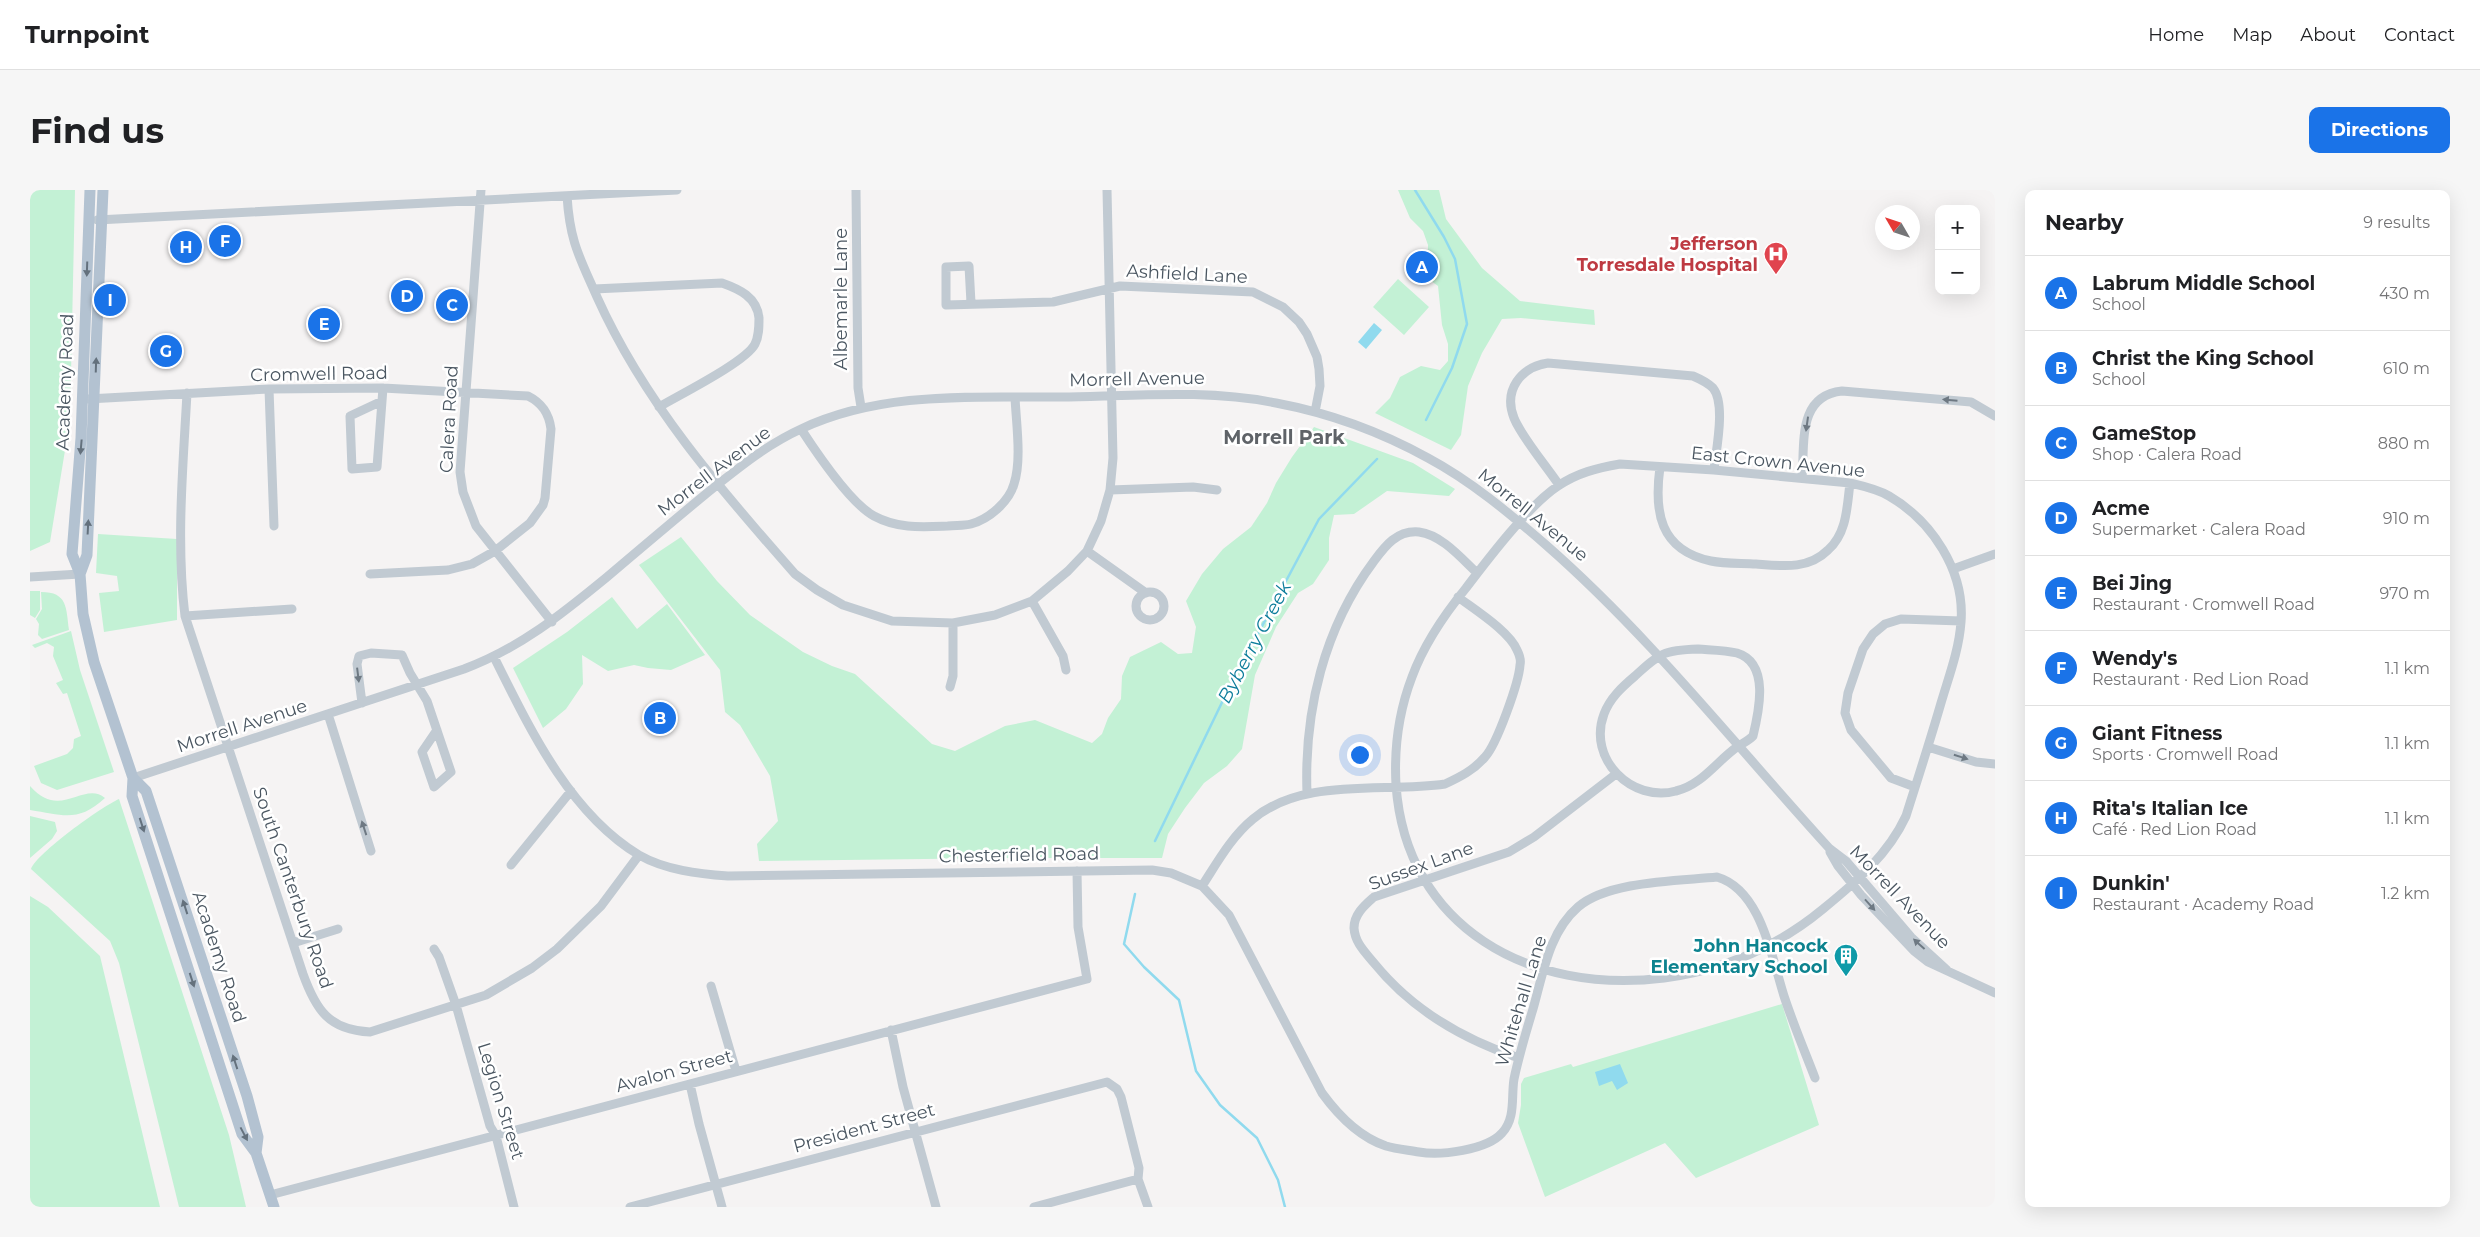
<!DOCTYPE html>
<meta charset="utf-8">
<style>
:root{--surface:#fff;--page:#f6f6f6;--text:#202124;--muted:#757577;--line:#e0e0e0;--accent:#1a73e8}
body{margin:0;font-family:Montserrat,sans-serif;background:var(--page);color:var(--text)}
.controls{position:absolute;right:15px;top:15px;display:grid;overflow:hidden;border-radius:10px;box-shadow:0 5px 20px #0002}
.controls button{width:45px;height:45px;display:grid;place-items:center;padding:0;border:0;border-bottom:1px solid var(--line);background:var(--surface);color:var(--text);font:25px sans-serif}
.compass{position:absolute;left:1845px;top:15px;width:45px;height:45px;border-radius:50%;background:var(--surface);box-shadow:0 5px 20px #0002;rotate:309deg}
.you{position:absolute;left:1329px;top:564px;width:18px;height:18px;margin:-12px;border:4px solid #fff;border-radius:50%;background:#1a73e8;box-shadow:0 0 0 8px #1a73e833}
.badge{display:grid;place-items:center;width:32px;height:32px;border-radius:50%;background:var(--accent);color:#fff;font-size:16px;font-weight:700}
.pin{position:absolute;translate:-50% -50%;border:2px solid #fff;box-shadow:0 1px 5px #0006}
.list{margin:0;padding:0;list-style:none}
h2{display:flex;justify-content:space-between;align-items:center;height:65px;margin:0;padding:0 20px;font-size:21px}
h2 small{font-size:16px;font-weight:400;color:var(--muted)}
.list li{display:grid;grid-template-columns:32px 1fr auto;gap:15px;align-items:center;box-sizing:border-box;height:75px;padding:0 20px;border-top:1px solid var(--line)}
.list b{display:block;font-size:19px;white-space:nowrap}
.list p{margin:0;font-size:16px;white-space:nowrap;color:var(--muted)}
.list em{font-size:16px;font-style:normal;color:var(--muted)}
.map{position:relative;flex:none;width:1965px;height:1017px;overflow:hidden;border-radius:10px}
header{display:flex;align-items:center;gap:30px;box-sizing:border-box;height:70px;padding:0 25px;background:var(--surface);border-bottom:1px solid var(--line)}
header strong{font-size:24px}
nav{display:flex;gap:28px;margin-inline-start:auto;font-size:18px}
.intro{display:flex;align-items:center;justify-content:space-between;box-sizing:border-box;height:120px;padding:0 30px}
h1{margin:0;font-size:35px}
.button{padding:12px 22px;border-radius:10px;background:var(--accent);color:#fff;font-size:18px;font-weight:700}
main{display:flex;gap:30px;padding:0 30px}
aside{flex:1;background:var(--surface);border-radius:10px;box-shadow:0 5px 20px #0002}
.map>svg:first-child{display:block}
</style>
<header>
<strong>Turnpoint</strong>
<nav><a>Home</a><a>Map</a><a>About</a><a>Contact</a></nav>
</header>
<div class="intro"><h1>Find us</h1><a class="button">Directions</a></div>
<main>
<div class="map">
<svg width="1965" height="1017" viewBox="0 0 1965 1017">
<rect width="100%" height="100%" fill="#f5f3f3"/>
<path fill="#c3f1d5" d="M0,0H45L40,230L20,352L0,361Z
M1368,0H1409L1416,29L1452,78L1490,111L1564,120L1565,135L1491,128L1472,129L1452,163L1438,196L1431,245L1421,260L1345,223L1360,208L1370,187L1391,176L1410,180L1418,171V154L1412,135L1408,96L1397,88L1398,55L1393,41L1380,28Z
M1368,89L1399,117L1374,145L1343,117Z
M1284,237L1383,273L1425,299L1419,306L1357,301L1324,324L1304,325L1299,348V370L1283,394L1268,403L1246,437L1225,485L1212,559L1197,576L1174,593L1155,618L1138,644L1132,668H976L729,671L727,654L748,631L740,586L710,535L695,522L690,480L609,375L651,347L687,391L720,425L773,462L802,476L825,484L902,554L925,561L975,536L1005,530L1062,553L1072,544L1078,528L1091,509L1092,486L1100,467L1131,452L1148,464L1162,463L1166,437L1156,411L1172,384L1193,359L1221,337L1237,313L1246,293L1262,267Z
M68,344L147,349V430L74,442L69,403L89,401L87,386L66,383Z
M0,401H10V420L5,428L0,425Z
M11,402C38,402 36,418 39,440L12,449L8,445L9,434L6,429L12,419Z
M582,407L607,439L637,414L675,465L641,480L618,478L604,475L578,481L552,465L553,494L536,519L513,538L483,478L537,442Z
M41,441L50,480L84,582L27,600L11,593L4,576L37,564L43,558L44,549L51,546L37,503L33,504L26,493L33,490L23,466L24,457L17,453L5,458L2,455Z
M0,596C30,631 54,590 75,608C48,633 33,625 0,620Z
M89,609L199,945L216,1017H149L89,773L80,751L1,679C7,663 71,617 89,609Z
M0,626L25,632L27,641L22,649L0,668Z
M0,706L18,717L70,766L130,1017H0Z
M1752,814L1789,935L1666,988L1635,953L1515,1007L1488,933L1491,915V894L1494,888L1541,874L1543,877Z"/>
<path fill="#90daee" d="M1344,133L1352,140L1336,159L1328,152Z
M1590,874L1598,893L1587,900L1582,891L1569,896L1565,882Z"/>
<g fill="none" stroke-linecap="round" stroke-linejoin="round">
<path stroke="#90daee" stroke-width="2.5" d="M1385,0L1414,47L1425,69L1437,134L1422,178L1396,230
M1125,651L1198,500L1289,329L1347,269
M1105,704L1094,754L1114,777L1149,810L1166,881L1190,915L1227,948L1248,990L1255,1017"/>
<path stroke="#c1cad2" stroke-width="9" d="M451,0L430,282L433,302L446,336L522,432
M826,0L828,198L831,217
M537,6C540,52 549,66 567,107C614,212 690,299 765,384L787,400L813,415L862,431L923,433L965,425L1002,411L1038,381L1057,361L1071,331L1080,300L1083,268L1077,0
M67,30L647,0
M564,99L692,93C709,99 727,107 729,128C729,137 729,146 725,154C716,172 649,205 629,217
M941,113L939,76L916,77V115L1023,112L1090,96L1223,102L1253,117L1269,132L1277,144L1287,167L1289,179L1290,196L1285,222
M239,199L244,336
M157,203C153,277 146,352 155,426L273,784C286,820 299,840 340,842L456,805L502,778L527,759L571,716L609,665
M58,209L239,199L353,198L498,206C512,213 519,223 521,239L515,308L513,315L500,333L465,361L442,374L418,380L340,384
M352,211L320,226L322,279L347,277L353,198
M771,239C786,262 820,313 844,326C868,339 892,337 918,336C925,335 934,336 941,334C959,329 979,312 984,294C992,270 986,232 985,207
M1590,274L1684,280L1820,293C1833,296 1847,299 1859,306C1902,331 1935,381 1931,432C1929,460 1919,486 1911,513C1900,551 1888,588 1876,626C1858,665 1826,692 1793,719C1747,757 1693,780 1634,788C1501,805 1376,738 1366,595C1364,559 1369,521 1382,487C1394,454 1414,425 1436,398C1458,369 1499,315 1528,296C1547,283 1567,278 1590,274Z
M1630,277C1624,321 1629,360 1681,371C1695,374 1712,373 1726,374C1752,376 1778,380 1798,360C1817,343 1817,317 1820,293
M1772,288C1775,253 1767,206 1812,201L1941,212L1965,226
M1529,295C1517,277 1491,246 1484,228C1473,200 1491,177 1518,173L1663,186C1670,189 1677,192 1683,198C1696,214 1686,260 1684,280
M1080,300L1163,297L1187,300
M1057,361L1116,403
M1923,379L1965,364
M0,387L50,384
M1106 416a14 14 0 1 1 28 0a14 14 0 1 1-28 0Z
M1002,411L1033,466L1036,480
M155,426L262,419
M1668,459C1681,460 1695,460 1707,463C1740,473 1729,521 1723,546C1718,551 1713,553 1707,557C1687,571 1672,595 1646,601C1602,613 1557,569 1574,524C1580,508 1592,497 1605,486C1630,463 1634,460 1668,459Z
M464,467C499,537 539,623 609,665C635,680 669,684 698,686L1122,680L1141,683L1172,696L1199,725L1292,903C1308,925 1329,947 1356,956C1366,959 1378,960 1389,962C1410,966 1457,960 1472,943C1486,928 1481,907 1484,889C1489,865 1496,842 1503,819C1513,784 1519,742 1548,717C1578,691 1647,691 1687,687C1732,700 1742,770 1755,809C1764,836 1775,862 1785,888
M920,497L923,486V433
M332,513L327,474L329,466L341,463L372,465L380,483L397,511L421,582L404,597L392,562L407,540
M298,524L341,661
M1898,557L1946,572L1965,574
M103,588L434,479C490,458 532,424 577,387C610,359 643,331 677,303C707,279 736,255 771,239C854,200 946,208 1035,207C1105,206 1176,199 1246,213C1299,223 1351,242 1398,268C1441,291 1479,323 1516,355C1620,446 1706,556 1799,658L1816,671L1881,747L1917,780
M1885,597L1861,588L1821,540L1815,523L1818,503L1833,459L1843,444L1855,434L1871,429L1931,431
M1277,603C1274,521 1294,438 1344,371C1355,356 1367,340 1389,342C1412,345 1431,368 1447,383
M1800,662L1808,676L1831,705L1884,761L1898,772L1965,803
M481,675L541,601
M1172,696C1187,673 1201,647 1223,629C1273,587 1353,603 1415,594C1430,587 1444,580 1455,567C1467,554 1489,492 1490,475C1491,471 1489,464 1487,460C1479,441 1445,420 1428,407
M263,753L308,739
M404,759L409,767L426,815L460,936L466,946L484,1017
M681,796L706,881
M861,840L873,897L906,1017
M1489,868C1432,849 1382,820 1344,773C1335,762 1325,753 1324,738C1324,724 1335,715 1344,707L1479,662L1504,647L1586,584
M660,894L669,934L692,1017
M240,1005L1057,789L1048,737L1047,681
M600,1017L1077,892L1087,899L1091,907L1109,978L1108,989L1118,1017
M1004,1017L1108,989"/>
<path stroke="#b3c2d1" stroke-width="11" d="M60,0L51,248L42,364L50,384L53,424L64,472L103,588L102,606L212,944L226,963L244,1017
M50,384L57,365L73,0
M103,588L116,601L217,906L228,947L226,963"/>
</g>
<defs><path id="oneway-solid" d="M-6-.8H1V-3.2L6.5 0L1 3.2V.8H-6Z" transform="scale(1.25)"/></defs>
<g fill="#64717d">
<use href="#oneway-solid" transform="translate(57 79) rotate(92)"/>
<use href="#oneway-solid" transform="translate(66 175) rotate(-88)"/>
<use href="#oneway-solid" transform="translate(51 257) rotate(95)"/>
<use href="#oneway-solid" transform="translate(58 337) rotate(-87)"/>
<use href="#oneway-solid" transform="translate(112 635) rotate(72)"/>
<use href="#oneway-solid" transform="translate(155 717) rotate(-108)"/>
<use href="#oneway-solid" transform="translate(162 790) rotate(72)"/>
<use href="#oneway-solid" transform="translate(205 872) rotate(-108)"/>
<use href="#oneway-solid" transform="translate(214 944) rotate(62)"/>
</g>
<g fill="#6e7983">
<use href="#oneway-solid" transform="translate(1920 210) rotate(-175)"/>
<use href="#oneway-solid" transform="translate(1777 234) rotate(98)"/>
<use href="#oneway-solid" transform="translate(328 485) rotate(83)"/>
<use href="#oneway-solid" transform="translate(1931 567) rotate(18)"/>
<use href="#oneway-solid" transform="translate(334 638) rotate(-108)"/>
<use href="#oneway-solid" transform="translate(1840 715) rotate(48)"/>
<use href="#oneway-solid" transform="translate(1889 754) rotate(-138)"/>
</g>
<defs>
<symbol id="hospital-pin" viewBox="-11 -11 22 30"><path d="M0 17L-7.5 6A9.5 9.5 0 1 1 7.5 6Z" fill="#e0444e" stroke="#fff"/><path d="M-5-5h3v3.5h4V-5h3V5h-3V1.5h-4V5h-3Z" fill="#fff"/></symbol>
<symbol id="building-pin" viewBox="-11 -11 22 30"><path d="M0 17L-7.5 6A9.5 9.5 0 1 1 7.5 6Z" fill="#0f9aa8" stroke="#fff"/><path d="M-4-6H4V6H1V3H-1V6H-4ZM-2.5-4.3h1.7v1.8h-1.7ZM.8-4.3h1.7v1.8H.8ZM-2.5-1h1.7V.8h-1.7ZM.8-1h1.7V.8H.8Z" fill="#fff"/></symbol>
</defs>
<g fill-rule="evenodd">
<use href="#hospital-pin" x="1732" y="50" width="28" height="38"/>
<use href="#building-pin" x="1802" y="752" width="28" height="38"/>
</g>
<g text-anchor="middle" stroke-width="5" stroke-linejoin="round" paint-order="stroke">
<g font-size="18" font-weight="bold" fill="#be3a42" stroke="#fff" text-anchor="end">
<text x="1728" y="60">Jefferson<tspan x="1728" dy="21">Torresdale Hospital</tspan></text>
</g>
<g font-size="18" fill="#4a5661" stroke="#fff">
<text transform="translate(1157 84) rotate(3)" y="6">Ashfield Lane</text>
<text transform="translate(811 109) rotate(-90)" y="6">Albemarle Lane</text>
<text transform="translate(289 184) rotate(-1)" y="6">Cromwell Road</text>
<text transform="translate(1107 189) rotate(-1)" y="6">Morrell Avenue</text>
<text transform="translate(35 192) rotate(-88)" y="6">Academy Road</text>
<text transform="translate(419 229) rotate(-87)" y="6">Calera Road</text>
<text transform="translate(1748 272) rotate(6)" y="6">East Crown Avenue</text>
<text transform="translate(684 281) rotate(-37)" y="6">Morrell Avenue</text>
<text transform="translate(1503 325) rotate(39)" y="6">Morrell Avenue</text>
<text transform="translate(212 536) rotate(-18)" y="6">Morrell Avenue</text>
<text transform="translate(989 665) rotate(-1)" y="6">Chesterfield Road</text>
<text transform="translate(1391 676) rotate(-20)" y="6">Sussex Lane</text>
<text transform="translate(263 698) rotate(71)" y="6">South Canterbury Road</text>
<text transform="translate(1870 707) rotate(46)" y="6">Morrell Avenue</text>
<text transform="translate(189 767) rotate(72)" y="6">Academy Road</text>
<text transform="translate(1491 811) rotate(-73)" y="6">Whitehall Lane</text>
<text transform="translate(644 881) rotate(-15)" y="6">Avalon Street</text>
<text transform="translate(471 911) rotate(73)" y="6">Legion Street</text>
<text transform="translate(834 938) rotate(-15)" y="6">President Street</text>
</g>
<g font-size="18" font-weight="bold" fill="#0d838f" stroke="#fff" text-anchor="end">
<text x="1798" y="762">John Hancock<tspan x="1798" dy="21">Elementary School</tspan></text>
</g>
<g font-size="19" font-weight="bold" fill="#5f6368" stroke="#fff">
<text x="1254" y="254">Morrell Park</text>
</g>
<g font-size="19" font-style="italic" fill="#0c7c9b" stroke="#fff">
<text transform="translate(1224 452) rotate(-62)" y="7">Byberry Creek</text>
</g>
</g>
</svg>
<div class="controls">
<button>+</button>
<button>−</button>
</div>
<svg class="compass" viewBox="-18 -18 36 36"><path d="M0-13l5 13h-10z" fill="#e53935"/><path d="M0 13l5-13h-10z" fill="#757577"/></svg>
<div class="you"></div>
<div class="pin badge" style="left:1392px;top:77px">A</div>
<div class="pin badge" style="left:630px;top:528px">B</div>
<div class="pin badge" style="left:422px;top:115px">C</div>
<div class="pin badge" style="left:377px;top:106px">D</div>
<div class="pin badge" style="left:294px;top:134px">E</div>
<div class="pin badge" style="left:195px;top:51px">F</div>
<div class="pin badge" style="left:136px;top:161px">G</div>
<div class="pin badge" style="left:156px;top:57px">H</div>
<div class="pin badge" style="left:80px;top:110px">I</div>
</div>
<aside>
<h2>Nearby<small>9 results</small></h2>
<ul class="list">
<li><span class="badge">A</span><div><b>Labrum Middle School</b><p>School</p></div><em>430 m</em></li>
<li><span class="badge">B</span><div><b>Christ the King School</b><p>School</p></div><em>610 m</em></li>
<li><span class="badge">C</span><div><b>GameStop</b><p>Shop · Calera Road</p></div><em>880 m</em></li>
<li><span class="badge">D</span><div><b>Acme</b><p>Supermarket · Calera Road</p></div><em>910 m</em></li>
<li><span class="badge">E</span><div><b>Bei Jing</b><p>Restaurant · Cromwell Road</p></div><em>970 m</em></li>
<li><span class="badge">F</span><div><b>Wendy's</b><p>Restaurant · Red Lion Road</p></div><em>1.1 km</em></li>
<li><span class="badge">G</span><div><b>Giant Fitness</b><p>Sports · Cromwell Road</p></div><em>1.1 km</em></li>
<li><span class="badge">H</span><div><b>Rita's Italian Ice</b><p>Café · Red Lion Road</p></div><em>1.1 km</em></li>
<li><span class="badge">I</span><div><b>Dunkin'</b><p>Restaurant · Academy Road</p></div><em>1.2 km</em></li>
</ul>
</aside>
</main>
